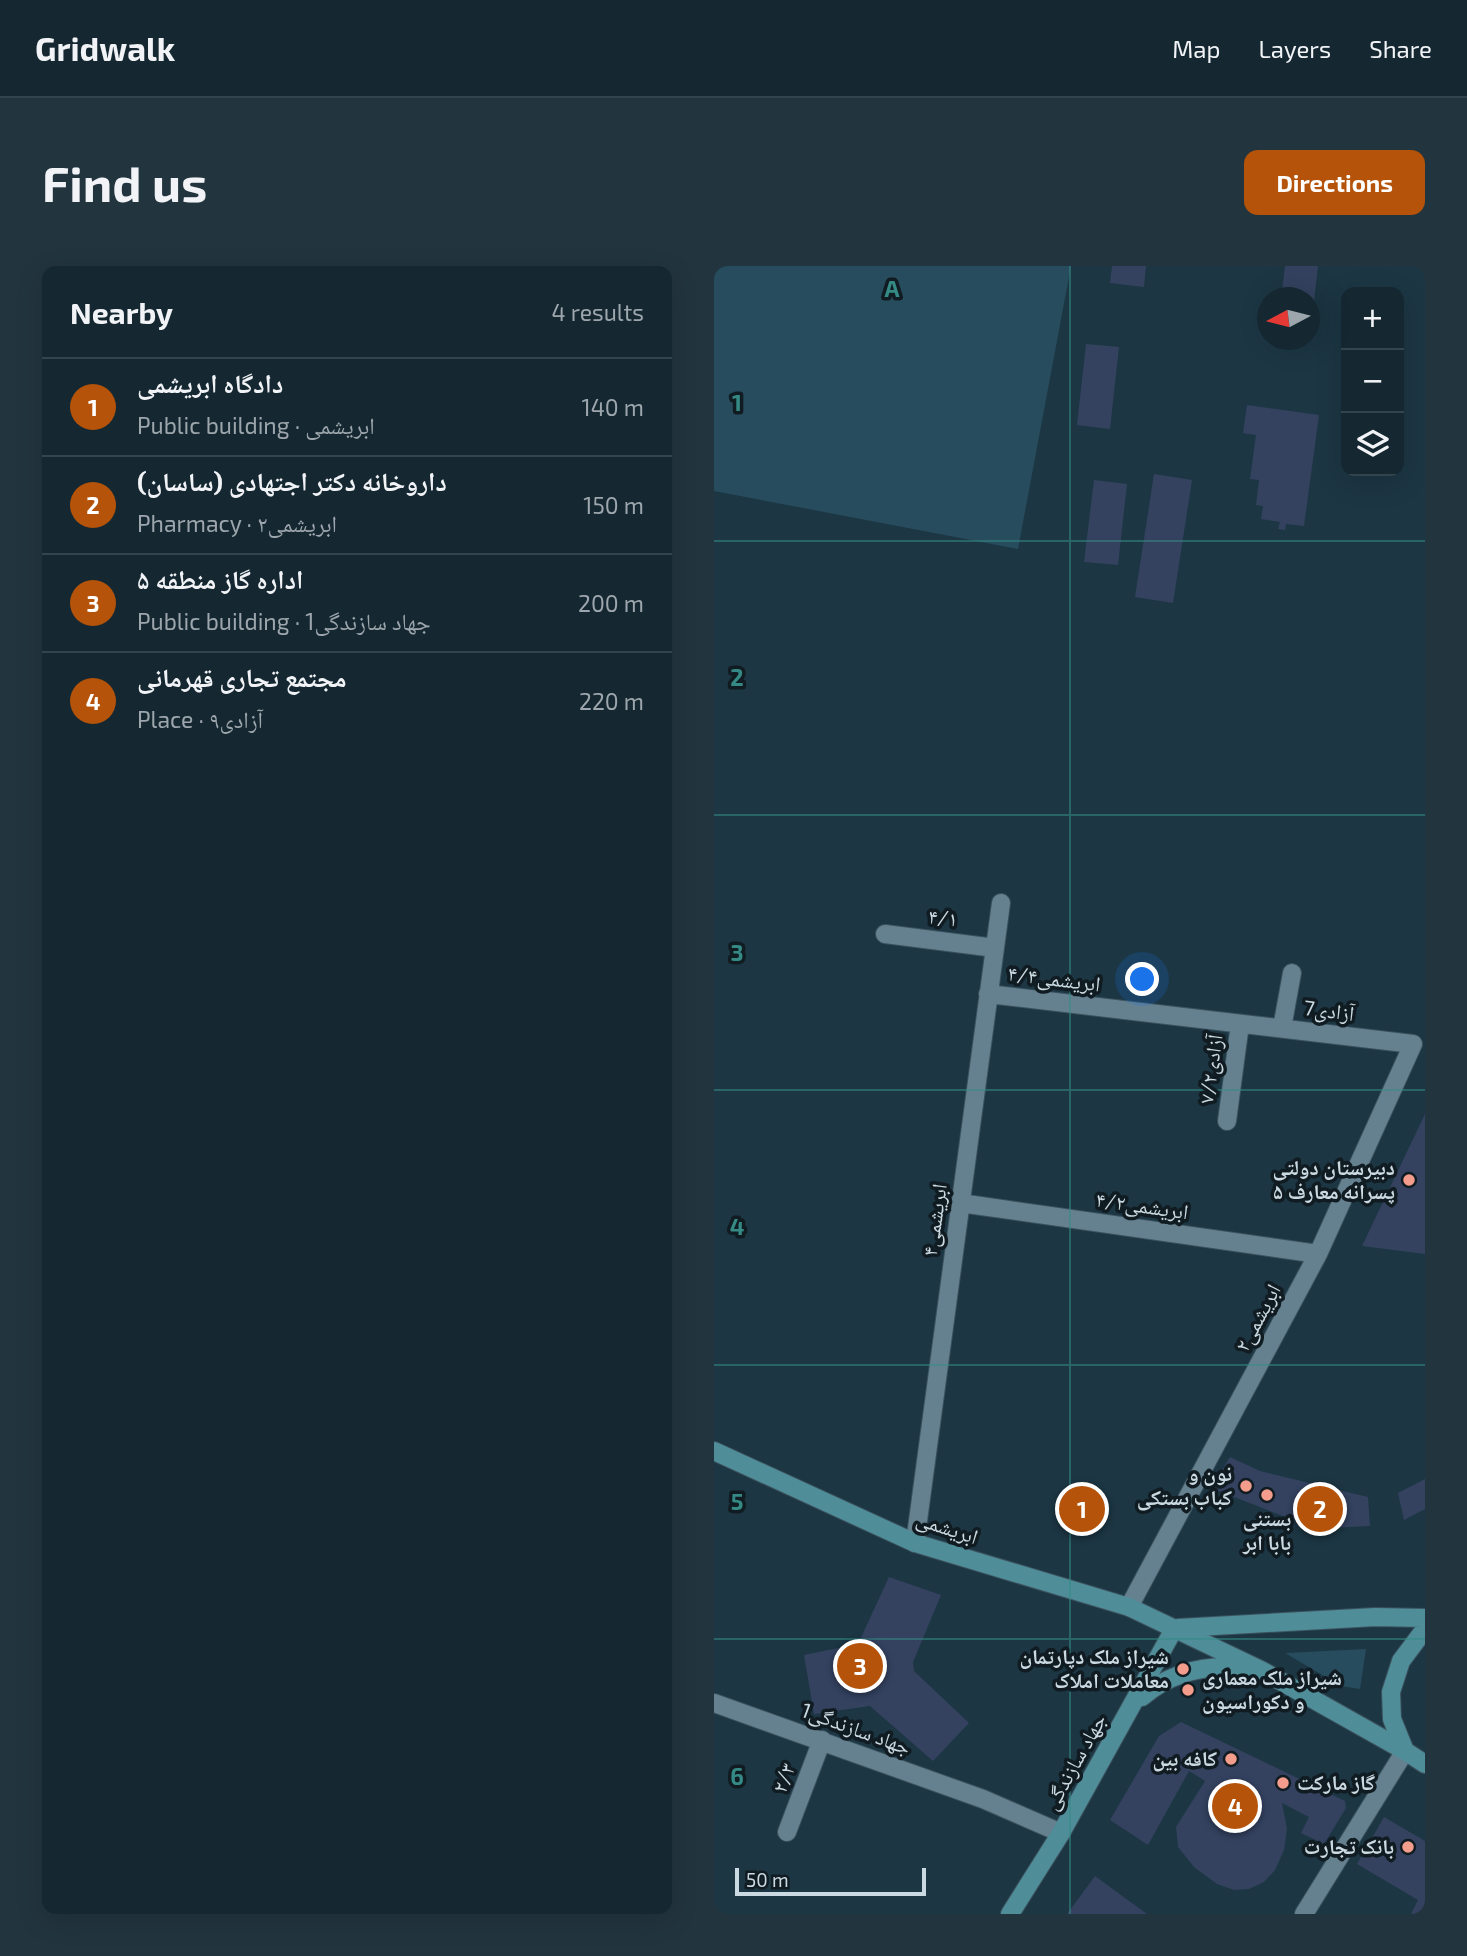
<!DOCTYPE html>
<meta charset="utf-8">
<style>
:root{--surface:#152832;--page:#22343e;--text:#f1f3f6;--muted:#9da6ac;--line:#34444d;--accent:#b45309}
body{margin:0;font-family:"Exo 2","Noto Naskh Arabic",sans-serif;background:var(--page);color:var(--text)}
.controls{position:absolute;right:21px;top:21px;display:grid;overflow:hidden;border-radius:14px;box-shadow:0 7px 28px #0002}
.controls button{width:63px;height:63px;display:grid;place-items:center;padding:0;border:0;border-bottom:2px solid var(--line);background:var(--surface);color:var(--text);font:35px sans-serif}
.compass{position:absolute;left:543px;top:21px;width:63px;height:63px;border-radius:50%;background:var(--surface);box-shadow:0 7px 28px #0002;rotate:263deg}
.scale{position:absolute;left:21px;bottom:18px;width:191px;box-sizing:border-box;padding-left:7px;border:4px solid #cbdae2;border-top:0;font-size:19px;line-height:24px;white-space:nowrap;color:#cbdae2;-webkit-text-stroke:5px #111c22;paint-order:stroke}
.you{position:absolute;left:429px;top:714px;width:24px;height:24px;margin:-18px;border:5px solid #fff;border-radius:50%;background:#1a73e8;box-shadow:0 0 0 10px #1a73e833}
.badge{display:grid;place-items:center;width:46px;height:46px;border-radius:50%;background:var(--accent);color:#fff;font-size:23px;font-weight:700}
.pin{position:absolute;translate:-50% -50%;border:4px solid #fff;box-shadow:0 2px 7px #0006}
.list{margin:0;padding:0;list-style:none}
h2{display:flex;justify-content:space-between;align-items:center;height:91px;margin:0;padding:0 28px;font-size:30px}
h2 small{font-size:23px;font-weight:400;color:var(--muted)}
.list li{display:grid;grid-template-columns:46px 1fr auto;gap:21px;align-items:center;box-sizing:border-box;height:98px;padding:0 28px;border-top:2px solid var(--line)}
.list b{display:block;font-size:26px;white-space:nowrap}
.list p{margin:0;font-size:23px;white-space:nowrap;color:var(--muted)}
.list em{font-size:23px;font-style:normal;color:var(--muted)}
.icon{flex:none;width:38px;height:38px;fill:none;stroke:currentColor;stroke-width:2;stroke-linecap:round;stroke-linejoin:round}
.map{position:relative;flex:none;width:711px;height:1648px;overflow:hidden;border-radius:14px}
header{display:flex;align-items:center;gap:42px;box-sizing:border-box;height:98px;padding:0 35px;background:var(--surface);border-bottom:2px solid var(--line)}
header strong{font-size:33px}
nav{display:flex;gap:38px;margin-inline-start:auto;font-size:24px}
.intro{display:flex;align-items:center;justify-content:space-between;box-sizing:border-box;height:168px;padding:0 42px}
h1{margin:0;font-size:49px}
.button{padding:18px 32px;border-radius:14px;background:var(--accent);color:#fff;font-size:24px;font-weight:700}
main{display:flex;gap:42px;padding:0 42px}
aside{flex:1;background:var(--surface);border-radius:14px;box-shadow:0 7px 28px #0002}
.map>svg:first-child{display:block}
</style>
<header>
<strong>Gridwalk</strong>
<nav><a>Map</a><a>Layers</a><a>Share</a></nav>
</header>
<div class="intro"><h1>Find us</h1><a class="button">Directions</a></div>
<main>
<aside>
<h2>Nearby<small>4 results</small></h2>
<ul class="list">
<li><span class="badge">1</span><div><b>دادگاه ابریشمی</b><p>Public building · ابریشمی</p></div><em>140 m</em></li>
<li><span class="badge">2</span><div><b>داروخانه دکتر اجتهادی (ساسان)</b><p>Pharmacy · ابریشمی۲</p></div><em>150 m</em></li>
<li><span class="badge">3</span><div><b>اداره گاز منطقه ۵</b><p>Public building · 1جهاد سازندگی</p></div><em>200 m</em></li>
<li><span class="badge">4</span><div><b>مجتمع تجاری قهرمانی</b><p>Place · آزادی۹</p></div><em>220 m</em></li>
</ul>
</aside>
<div class="map">
<svg width="711" height="1648" viewBox="0 0 711 1648">
<rect width="100%" height="100%" fill="#1c3643"/>
<path fill="#274c5e" d="M0,0H357L304,283L0,225Z
M652,1383L646,1423L627,1420L571,1387Z"/>
<path fill="#344260" d="M398,0H432L430,21L396,17Z
M571,0H604L598,53H596V32H567Z
M372,78L405,81L396,163L363,159Z
M533,139L605,149L590,260L572,258L571,264L564,263L566,256L547,253L549,240L542,239L545,214L536,213L542,169L529,167Z
M440,208L478,214L459,337L421,331Z
M380,214L413,218L404,299L370,296Z
M711,848V988L648,980Z
M516,1191L546,1205L654,1231L656,1260L614,1262L574,1252L497,1222Z
M711,1213V1243L690,1254L684,1227Z
M175,1311L227,1329L199,1396L200,1405L255,1457L219,1495L156,1440L100,1448L90,1389L144,1378Z
M467,1456L631,1535L632,1542L610,1578L587,1567L595,1551L568,1537L573,1563L570,1584L561,1604L550,1616L535,1623L520,1624L503,1618L480,1601L464,1581L462,1561L491,1515L475,1505L434,1579L396,1554L445,1470Z
M670,1551L711,1575V1648H697L704,1634L643,1598Z
M381,1610L433,1648H353Z"/>
<g fill="none" stroke-linecap="round" stroke-linejoin="round">
<defs>
<path id="minor" d="M171,668L281,682
M274,728L699,778
M568,762L578,707
M513,855L526,758
M246,937L604,988
M201,1277L287,637
M415,1341L604,988L699,778
M0,1437L269,1533L347,1567
M73,1566L108,1474
M590,1648L691,1485"/>
<path id="secondary" d="M0,1185L201,1277L415,1341L547,1404L691,1485
M464,1362L661,1351L711,1352
M711,1363L687,1395L677,1426L678,1453L691,1485L711,1498
M428,1431C458,1405 494,1398 532,1402
M296,1648L347,1567L460,1363"/>
</defs>
<use href="#minor" stroke="#3b525e" stroke-width="20"/>
<use href="#secondary" stroke="#3b525e" stroke-width="20"/>
<use href="#minor" stroke="#658190" stroke-width="18"/>
<use href="#secondary" stroke="#4f8d99" stroke-width="18"/>
</g>
<path fill="none" stroke="#358a85" stroke-width="2" stroke-opacity="0.55" d="M356,0V1648M0,275H711M0,549H711M0,824H711M0,1099H711M0,1373H711"/>
<g fill="#f49d8c" stroke="#111c22" stroke-width="2.5">
<circle cx="695" cy="914" r="7"/>
<circle cx="532" cy="1220" r="7"/>
<circle cx="553" cy="1229" r="7"/>
<circle cx="469" cy="1403" r="7"/>
<circle cx="474" cy="1424" r="7"/>
<circle cx="517" cy="1493" r="7"/>
<circle cx="569" cy="1517" r="7"/>
<circle cx="694" cy="1581" r="7"/>
</g>
<g text-anchor="middle" stroke-width="7" stroke-linejoin="round" paint-order="stroke">
<g font-size="21" fill="#cbdae2" stroke="#111c22">
<text transform="translate(229 652) rotate(7)" y="7">۴/۱</text>
<text transform="translate(340 713) rotate(7)" y="7">ابریشمی۴/۴</text>
<text transform="translate(615 745) rotate(7)" y="7">7آزادی</text>
<text transform="translate(497 803) rotate(-82)" y="7">۷/۲آزادی</text>
<text transform="translate(428 940) rotate(8)" y="7">ابریشمی۴/۲</text>
<text transform="translate(221 954) rotate(-82)" y="7">ابریشمی۴</text>
<text transform="translate(544 1052) rotate(-62)" y="7">ابریشمی۲</text>
<text transform="translate(233 1262) rotate(18)" y="7">ابریشمی</text>
<text transform="translate(142 1463) rotate(20)" y="7">1جهاد سازندگی</text>
<text transform="translate(361 1496) rotate(-61)" y="7">جهاد سازندگی</text>
<text transform="translate(70 1512) rotate(-69)" y="7">۲/۳</text>
</g>
<g font-size="21" font-weight="bold" fill="#cbdae2" stroke="#111c22" text-anchor="end">
<text x="681" y="909">دبیرستان دولتی<tspan x="681" dy="24">پسرانه معارف ۵</tspan></text>
<text x="518" y="1215">نون و<tspan x="518" dy="24">کباب بستکی</tspan></text>
<text x="553" y="1260" text-anchor="middle">بستنی<tspan x="553" dy="24">بابا ابر</tspan></text>
<text x="455" y="1398">شیراز ملک دپارتمان<tspan x="455" dy="24">معاملات املاک</tspan></text>
<text x="488" y="1419" text-anchor="start">شیراز ملک معماری<tspan x="488" dy="24">و دکوراسیون</tspan></text>
<text x="503" y="1500">کافه بین</text>
<text x="583" y="1524" text-anchor="start">گاز مارکت</text>
<text x="680" y="1588">بانک تجارت</text>
</g>
</g>
<g font-size="23" text-anchor="middle" font-weight="bold" fill="#358a85" stroke="#111c22" stroke-width="7" stroke-linejoin="round" paint-order="stroke">
<text x="178" y="31">A</text>
<text x="23" y="145">1</text>
<text x="23" y="420">2</text>
<text x="23" y="695">3</text>
<text x="23" y="969">4</text>
<text x="23" y="1244">5</text>
<text x="23" y="1519">6</text>
</g>
</svg>
<div class="controls">
<button>+</button>
<button>−</button>
<button><svg class="icon" aria-label="layers" viewBox="0 0 24 24"><path d="M12 4l9 5-9 5-9-5zM3 14l9 5 9-5"/></svg></button>
</div>
<svg class="compass" viewBox="-18 -18 36 36"><path d="M0-13l5 13h-10z" fill="#e53935"/><path d="M0 13l5-13h-10z" fill="#9da6ac"/></svg>
<div class="scale">50 m</div>
<div class="you"></div>
<div class="pin badge" style="left:368px;top:1243px">1</div>
<div class="pin badge" style="left:606px;top:1243px">2</div>
<div class="pin badge" style="left:146px;top:1400px">3</div>
<div class="pin badge" style="left:521px;top:1540px">4</div>
</div>
</main>
